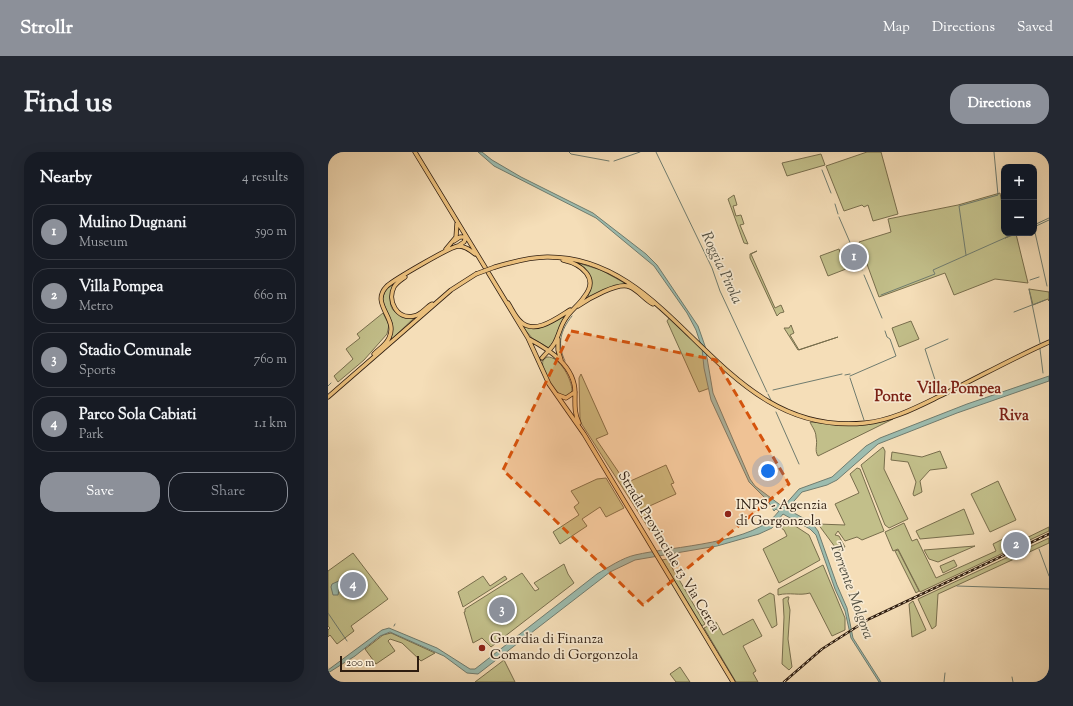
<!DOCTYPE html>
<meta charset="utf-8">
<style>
:root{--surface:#171b24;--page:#242831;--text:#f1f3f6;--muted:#9ea1a6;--line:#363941;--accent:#8c9099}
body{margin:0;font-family:"Sorts Mill Goudy",serif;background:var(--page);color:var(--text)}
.controls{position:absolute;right:12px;top:12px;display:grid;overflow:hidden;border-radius:8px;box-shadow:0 4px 16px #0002}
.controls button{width:36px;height:36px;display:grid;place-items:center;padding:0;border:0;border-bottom:1px solid var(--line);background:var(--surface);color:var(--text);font:20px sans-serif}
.scale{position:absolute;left:12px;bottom:10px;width:79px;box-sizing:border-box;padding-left:4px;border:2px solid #2e1d10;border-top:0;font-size:11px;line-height:14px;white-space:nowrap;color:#2e1d10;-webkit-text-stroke:3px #f8ead1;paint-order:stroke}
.you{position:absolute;left:440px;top:319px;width:14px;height:14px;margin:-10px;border:3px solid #fff;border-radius:50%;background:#1a73e8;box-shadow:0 0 0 6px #1a73e833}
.badge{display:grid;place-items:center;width:26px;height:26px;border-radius:50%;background:var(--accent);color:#fff;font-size:13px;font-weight:700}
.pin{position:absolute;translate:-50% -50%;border:2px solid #fff;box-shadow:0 1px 4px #0006}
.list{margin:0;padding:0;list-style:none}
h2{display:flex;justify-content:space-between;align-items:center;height:52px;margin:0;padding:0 16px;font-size:17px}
h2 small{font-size:13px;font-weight:400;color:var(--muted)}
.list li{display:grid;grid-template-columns:26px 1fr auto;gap:12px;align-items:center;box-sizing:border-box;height:56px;margin:0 8px 8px;padding:0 8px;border:1px solid var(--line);border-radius:16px}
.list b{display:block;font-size:15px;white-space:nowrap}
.list p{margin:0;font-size:13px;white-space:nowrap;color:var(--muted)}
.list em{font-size:13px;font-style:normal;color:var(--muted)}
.actions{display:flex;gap:8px;padding:12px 16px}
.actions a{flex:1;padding:9px 0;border:1px solid var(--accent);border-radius:16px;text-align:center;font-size:14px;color:var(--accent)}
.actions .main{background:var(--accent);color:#fff}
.map{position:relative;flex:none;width:721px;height:530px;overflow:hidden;border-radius:16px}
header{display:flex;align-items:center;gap:24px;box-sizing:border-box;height:56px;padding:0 20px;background:var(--accent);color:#fff}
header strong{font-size:19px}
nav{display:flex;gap:22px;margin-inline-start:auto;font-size:14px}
.intro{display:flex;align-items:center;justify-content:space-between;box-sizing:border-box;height:96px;padding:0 24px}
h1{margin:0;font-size:28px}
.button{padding:10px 18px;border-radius:16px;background:var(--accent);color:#fff;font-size:14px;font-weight:700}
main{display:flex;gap:24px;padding:0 24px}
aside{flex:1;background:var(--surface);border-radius:16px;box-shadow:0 4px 16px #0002}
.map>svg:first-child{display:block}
</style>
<header>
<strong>Strollr</strong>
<nav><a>Map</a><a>Directions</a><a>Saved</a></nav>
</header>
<div class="intro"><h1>Find us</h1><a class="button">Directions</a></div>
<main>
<aside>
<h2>Nearby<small>4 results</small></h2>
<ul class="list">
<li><span class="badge">1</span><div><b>Mulino Dugnani</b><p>Museum</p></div><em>590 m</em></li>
<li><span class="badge">2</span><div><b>Villa Pompea</b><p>Metro</p></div><em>660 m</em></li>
<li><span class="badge">3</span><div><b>Stadio Comunale</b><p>Sports</p></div><em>760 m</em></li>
<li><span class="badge">4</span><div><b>Parco Sola Cabiati</b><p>Park</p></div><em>1.1 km</em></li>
</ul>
<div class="actions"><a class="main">Save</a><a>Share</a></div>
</aside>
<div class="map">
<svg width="721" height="530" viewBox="0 0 721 530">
<rect width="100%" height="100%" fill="#f5deb8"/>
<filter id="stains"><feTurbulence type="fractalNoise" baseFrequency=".005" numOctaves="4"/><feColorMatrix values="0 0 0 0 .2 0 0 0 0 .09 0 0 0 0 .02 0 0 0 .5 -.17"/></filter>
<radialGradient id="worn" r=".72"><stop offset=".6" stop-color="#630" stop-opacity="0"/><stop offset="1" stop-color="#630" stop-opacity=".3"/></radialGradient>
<path fill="#c2bf8a" stroke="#786e4d" d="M539 0H553L570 62 545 69 540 53 536 55 534 53 516 59 498 14Z
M493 2 497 13 459 24 454 11Z
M672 41 676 62V81H680L681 84 677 86 688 82 700 131 667 127 626 143 617 121 551 145 531 90 563 80 560 67 630 53Z
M406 43 409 53 405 54 408 64 413 63 416 72 412 73 420 92 416 91 400 47Z
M511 97 518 117 500 124 492 104Z
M429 99 423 102 447 156 453 153 456 160 452 161 449 164 422 106V102Z
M250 111 273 118 302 134 294 133 259 149 263 132 257 117Z
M69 129C63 139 57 155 70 162 75 164 82 164 87 165L63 188 64 171 54 148 58 136Z
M701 137 721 140V149L720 147 705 153Z
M55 161 61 173 59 182 36 208 10 230 6 224 25 207 18 197 32 186 29 182Z
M237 164 226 189 221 196 204 186 194 174C209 181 222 171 237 164Z
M342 165 375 196 382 236 371 240 339 169Z
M583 169 591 187 571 195 564 176Z
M463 173 466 181 462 183 471 198 510 185 470 198 456 176H461Z
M219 205C232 204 244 228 244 239L239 245C226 242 212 221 215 208Z
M253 222 280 282 268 287 298 331 338 313 346 331 343 332 348 342 315 357 326 378 323 380 253 271 252 267 251 226Z
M565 267 490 304C486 298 490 293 488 285 488 279 484 275 482 270L521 273Z
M555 295 557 299 556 317 580 367 561 376 557 373 533 313Z
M612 299 619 316 602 318 592 329 594 340 586 344 585 342 588 330 580 310 563 308 564 300 594 305Z
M529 316 532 317 556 379 534 388 529 385 517 389 510 379 507 383 511 384 517 395 510 399 490 372 517 373 507 352 531 341 522 322Z
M278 326 296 356 278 365 272 355 254 367 259 374 232 392 225 380 251 363 246 355 251 351 243 339 269 327Z
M670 329 688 368 662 380 643 342Z
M636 357 646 382 592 387 588 379Z
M455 366 481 383 492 408 451 431 435 397 459 384 456 378 450 374Z
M576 371 584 389 589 387 608 426 668 399 665 392 675 387 677 391 680 389 686 396 592 440 570 397 565 399 557 380Z
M721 375V379L691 393 690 390Z
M721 386V391L610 442 608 474 604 477 590 447Z
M647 394 610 410 601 407 596 398Z
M570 398 591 439 588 441 567 399Z
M25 401 60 447 23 474 26 479 9 492 2 483 0 485V478L2 476 0 474V419Z
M339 407 377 472 374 474 334 408Z
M626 408 629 414 615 421 612 414Z
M236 412 240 422 246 431 163 495 154 486 145 491 136 460H137V457L194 421 207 439 211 437 206 431Z
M495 413 517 466V478L504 484 482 441C471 444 462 440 450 443V437L452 436Z
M155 424 162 434 177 424 179 427 135 455 130 440Z
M442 441 446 443 449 473 444 476 430 448Z
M459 445H461L460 449 462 458 460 487 464 515 461 518 454 512 456 465 455 447Z
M585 449 598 478 584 485 581 452Z
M425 467 434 484 415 494 428 519 425 521 430 530H408L376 476 388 470 395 483Z
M63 481 107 501 93 509 74 491 62 487 60 489 67 499 48 512 37 497 55 483Z
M176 508 187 530H147Z
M352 515 362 530H348L342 522Z"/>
<path fill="#9cbcaf" stroke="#707c6f" d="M150 0H154L164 8 193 25 265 61 318 102 329 113 370 174 377 194 385 241 422 327 427 334 455 355 471 337 504 325 538 294 552 286 639 252 721 224V229L629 261 550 292 509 328 499 333 474 340 459 357 484 371 490 379 509 433 519 456 525 486 553 530H551L523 486 517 459 507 437 488 383 482 377 455 362 444 376 431 382 389 394 307 408 282 420 150 522 139 521 116 504 62 480 52 484 27 504 0 521V518L54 478 61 476 109 496 142 517H147L269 422C281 415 294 406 307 403 345 394 428 392 451 359L448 357 446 359 440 349 421 330 383 248 376 216 374 196 368 178 359 161 326 114 268 66 166 14Z
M27 424 30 426 29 431 20 434H12L10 443H5L3 435 4 432 13 428 14 425Z"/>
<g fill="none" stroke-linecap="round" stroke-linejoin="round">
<path stroke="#707c6f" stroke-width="1" d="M241 0 243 2 281 9
M328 0 384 116 392 139 439 240
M720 0 721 8
M286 9 312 0
M494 18 503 41
M507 52 510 62
M511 65 534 118
M706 73 721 66
M706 75 721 68
M706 76 719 134
M638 103 631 54 670 43 666 0
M536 123 554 166
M702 128 711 125
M701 137 712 191
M553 143 607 122 605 118 688 81
M686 160 717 148
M712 197 715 221
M237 209C229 192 232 179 244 164
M517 223 522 222
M522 224 568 204 562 187 559 185 557 179
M522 226 536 268
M0 234 3 231
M445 238 514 222
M611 240 597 197 620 187
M440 242 443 248
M448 260 471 312
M711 397 721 424
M629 434 721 437
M0 461 19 489
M66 474 67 472
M684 525 685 530
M616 530 617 521
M719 530 721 529"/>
<defs>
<path id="primary" d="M87 0 200 186 221 232 256 282 405 530
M126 89 132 85H138
M130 94 136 90 138 85
M118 97 128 85 129 71
M167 115C184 110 202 105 219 105 350 104 390 286 537 271 566 268 591 254 616 242 651 225 685 206 721 190
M77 125C73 128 68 131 66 135 59 149 69 168 86 164 93 163 98 155 104 152
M180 151C184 157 187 165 193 170 207 183 229 166 242 158
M250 154C260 147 291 129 302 135 311 139 317 148 325 152
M201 187C222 198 247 214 247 241 247 252 246 261 251 271
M230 187V198L233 208
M46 202C51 197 58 193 61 186 71 166 41 152 59 134 67 127 122 95 130 94 137 94 142 98 147 102
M214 206C218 201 223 197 226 192 231 184 232 174 238 166 243 158 251 153 256 145 272 126 253 112 235 108
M230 243 238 246 247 240
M0 245 123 138 148 122"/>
</defs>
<use href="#primary" stroke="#2e1d10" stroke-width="5"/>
<use href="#primary" stroke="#eabf7c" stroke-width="3.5"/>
<defs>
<path id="rail" d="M456 530 494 497 541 467 721 382"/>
</defs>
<use href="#rail" stroke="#2e1d10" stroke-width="2.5"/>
<use href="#rail" stroke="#f8ead1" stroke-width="1" stroke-dasharray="3" stroke-linecap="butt"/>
<defs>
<path id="primary-bridge" d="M148 122 167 115"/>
</defs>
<use href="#primary-bridge" stroke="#2e1d10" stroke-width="5" stroke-linecap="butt"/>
<use href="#primary-bridge" stroke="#eabf7c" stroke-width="3.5"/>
</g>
<path fill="#d5530c" fill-opacity="0.2" stroke="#d5530c" stroke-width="3" stroke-dasharray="8 5" stroke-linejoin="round" d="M243 179 388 208 461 332 315 453 175 318Z"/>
<g fill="#8f2418" stroke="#f8ead1" stroke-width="1.5">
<circle cx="400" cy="362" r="4"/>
<circle cx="154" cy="496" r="4"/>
</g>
<g text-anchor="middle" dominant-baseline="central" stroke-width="3.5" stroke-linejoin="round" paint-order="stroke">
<g font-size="14" fill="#2e1d10" stroke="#f8ead1" text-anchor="start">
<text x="408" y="354">INPS - Agenzia<tspan x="408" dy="16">di Gorgonzola</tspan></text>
<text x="162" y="488">Guardia di Finanza<tspan x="162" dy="16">Comando di Gorgonzola</tspan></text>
</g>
<g font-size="14" fill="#2e1d10" stroke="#f8ead1">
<text transform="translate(340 400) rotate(59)">Strada Provinciale 13 Via Cerca</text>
</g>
<g font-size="15" font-style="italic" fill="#4f4d40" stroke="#f8ead1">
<text transform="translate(393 116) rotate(65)">Roggia Pirola</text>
<text transform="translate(523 439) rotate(70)">Torrente Molgora</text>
</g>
<g font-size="15" font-weight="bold" fill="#7a1f14" stroke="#f8ead1">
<text x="631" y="237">Villa Pompea</text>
<text x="565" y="245">Ponte</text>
<text x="686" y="264">Riva</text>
</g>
</g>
<rect width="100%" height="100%" filter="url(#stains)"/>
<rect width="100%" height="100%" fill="url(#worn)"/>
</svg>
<div class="controls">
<button>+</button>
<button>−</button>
</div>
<div class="scale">200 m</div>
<div class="you"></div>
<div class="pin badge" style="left:526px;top:105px">1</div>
<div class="pin badge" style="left:688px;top:393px">2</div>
<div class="pin badge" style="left:174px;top:458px">3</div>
<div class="pin badge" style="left:25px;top:433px">4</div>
</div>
</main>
